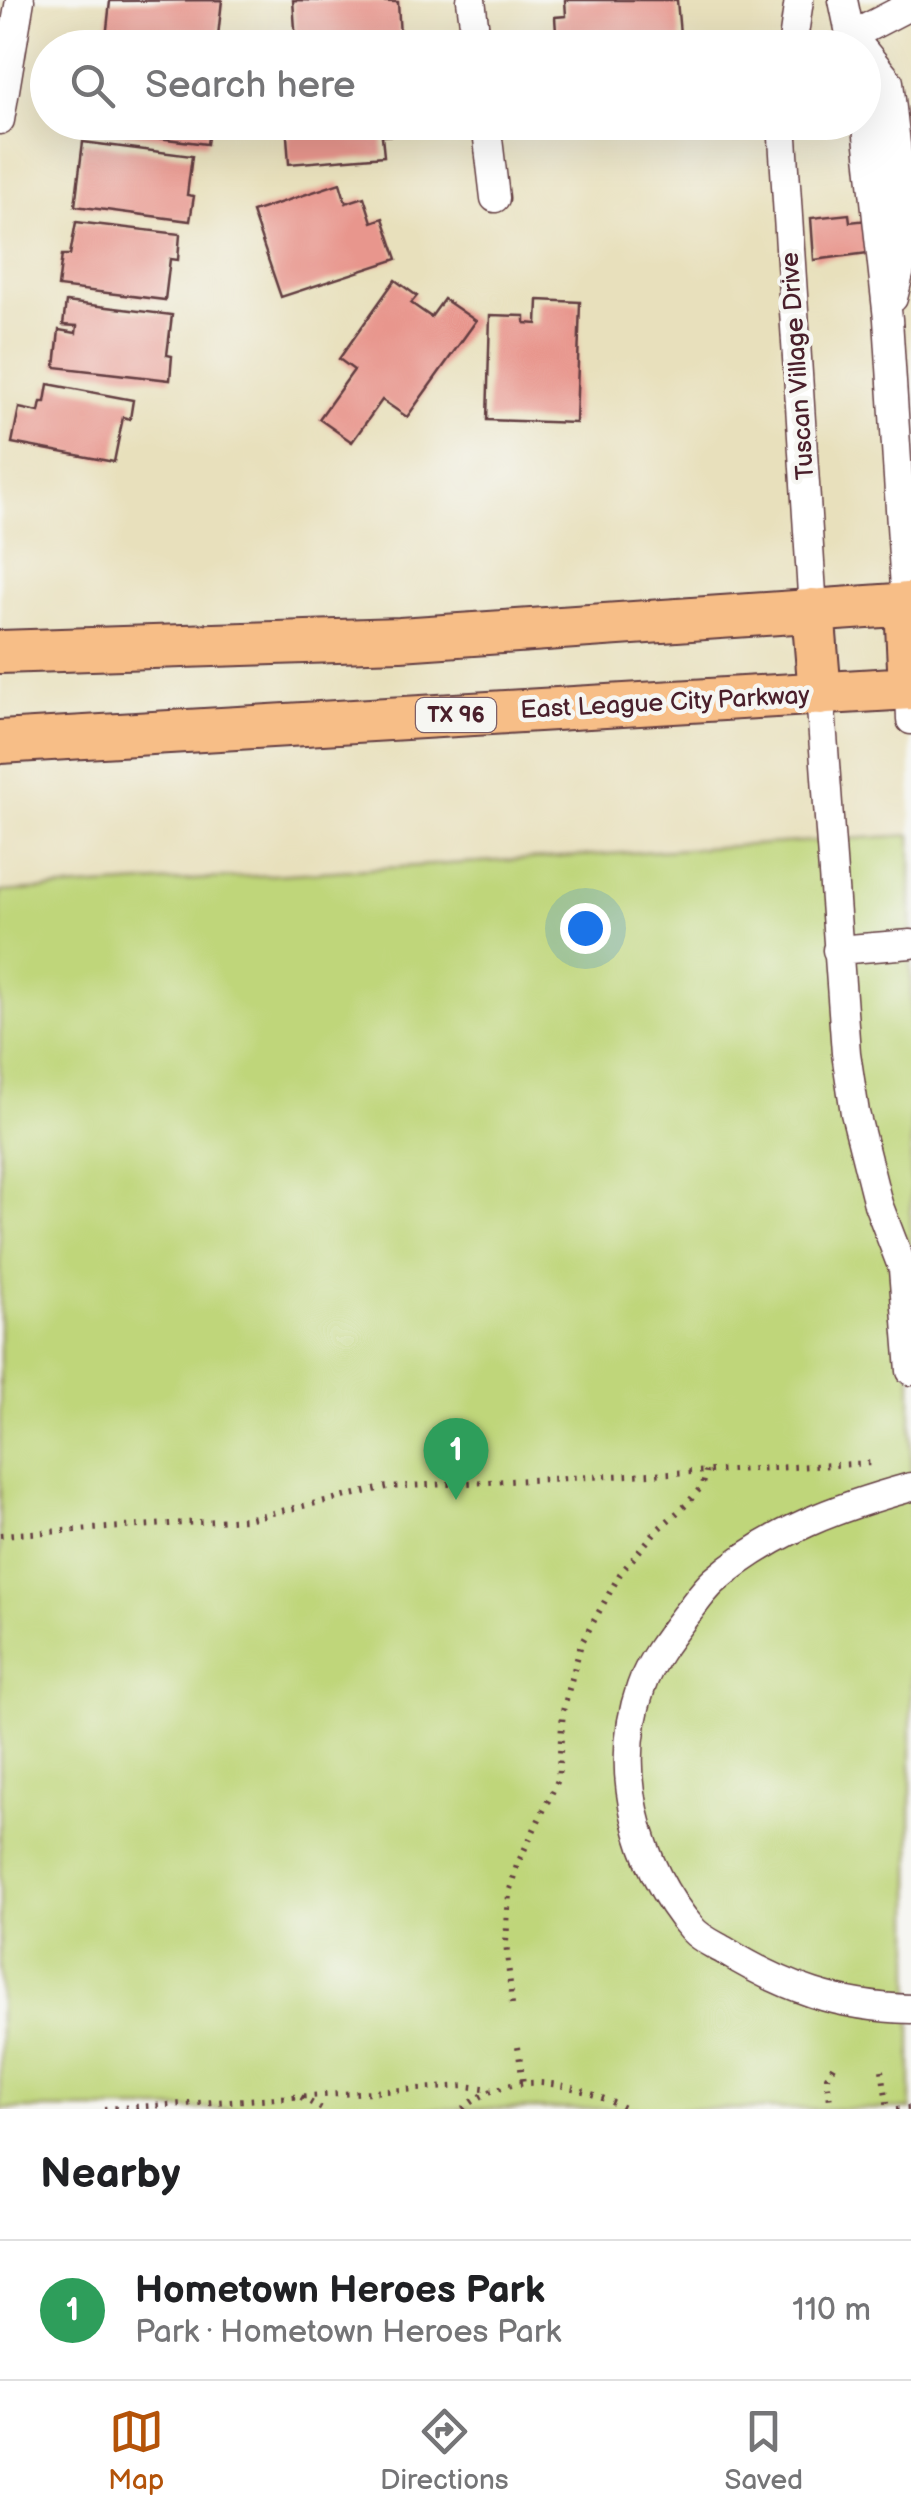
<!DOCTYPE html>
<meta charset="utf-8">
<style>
:root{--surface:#fff;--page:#f2f2f2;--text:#202124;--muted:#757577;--line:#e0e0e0;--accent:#b45309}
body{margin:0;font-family:"Balsamiq Sans",sans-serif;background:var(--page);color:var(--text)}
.you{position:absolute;left:585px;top:928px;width:35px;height:35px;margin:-25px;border:8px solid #fff;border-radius:50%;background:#1a73e8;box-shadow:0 0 0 15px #1a73e833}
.badge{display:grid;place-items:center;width:65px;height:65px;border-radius:50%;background:var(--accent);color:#fff;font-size:32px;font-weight:700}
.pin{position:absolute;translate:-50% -82px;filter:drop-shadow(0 2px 5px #0008)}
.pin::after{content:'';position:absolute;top:52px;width:35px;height:30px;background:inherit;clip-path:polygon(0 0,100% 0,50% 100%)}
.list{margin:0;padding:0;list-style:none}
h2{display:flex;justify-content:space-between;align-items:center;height:130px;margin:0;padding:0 40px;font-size:42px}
h2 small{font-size:32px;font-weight:400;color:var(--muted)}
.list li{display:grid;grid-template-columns:65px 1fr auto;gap:30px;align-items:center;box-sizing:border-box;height:140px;padding:0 40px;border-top:2px solid var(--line)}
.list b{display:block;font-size:38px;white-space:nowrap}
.list p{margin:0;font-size:32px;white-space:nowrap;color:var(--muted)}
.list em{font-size:32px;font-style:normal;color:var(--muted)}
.icon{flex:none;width:55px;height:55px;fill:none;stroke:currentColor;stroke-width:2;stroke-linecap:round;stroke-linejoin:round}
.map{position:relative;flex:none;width:911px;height:2109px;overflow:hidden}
.search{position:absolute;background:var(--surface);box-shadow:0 10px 40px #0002;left:30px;right:30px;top:30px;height:110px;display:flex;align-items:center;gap:25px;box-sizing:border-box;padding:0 35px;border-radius:55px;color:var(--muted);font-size:38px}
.sheet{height:270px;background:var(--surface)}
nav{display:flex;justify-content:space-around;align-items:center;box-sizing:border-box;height:140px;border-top:2px solid var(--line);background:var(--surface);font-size:28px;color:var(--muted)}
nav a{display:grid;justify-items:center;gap:5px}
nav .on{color:var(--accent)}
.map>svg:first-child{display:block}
</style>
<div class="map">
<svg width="911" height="2109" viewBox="0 0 911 2109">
<rect width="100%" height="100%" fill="#f6f6f2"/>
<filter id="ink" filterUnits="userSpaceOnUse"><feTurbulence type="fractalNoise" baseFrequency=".01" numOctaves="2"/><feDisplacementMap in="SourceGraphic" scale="20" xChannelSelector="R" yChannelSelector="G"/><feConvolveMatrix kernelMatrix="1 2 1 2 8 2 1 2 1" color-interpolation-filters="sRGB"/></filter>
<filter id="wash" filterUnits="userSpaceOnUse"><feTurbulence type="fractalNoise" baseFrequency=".0048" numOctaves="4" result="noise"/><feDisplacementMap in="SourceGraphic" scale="40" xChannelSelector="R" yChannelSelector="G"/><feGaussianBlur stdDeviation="2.25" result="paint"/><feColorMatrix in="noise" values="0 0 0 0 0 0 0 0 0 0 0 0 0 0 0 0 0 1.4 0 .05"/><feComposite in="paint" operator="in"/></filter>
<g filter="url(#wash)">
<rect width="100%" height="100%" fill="#e8e0bc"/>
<path fill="#bfd67a" stroke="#847a52" stroke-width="2.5" d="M911 835V2109H0V892Z"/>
<g id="blocks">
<path fill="#e8968d" d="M222 0 218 36 225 37 224 48H105L110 1Z
M293 0 398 2 400 37 296 44Z
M565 0H677L681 46 557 48 555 17 566 16Z
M86 122H210L207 144 85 129Z
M286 122H395L396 135 382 136 384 156 289 164Z
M83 142 192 156 187 195 194 196 190 221 75 206Z
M340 183 346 203 364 197 372 222 383 218 397 259 281 297 252 212Z
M849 214 850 222 888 218 891 250 814 260 811 218Z
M76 222 180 234 178 260 170 259 165 300 58 287 62 255H70Z
M395 280 417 296 411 303 431 317 444 299 476 321 407 417 382 400 352 442 319 419 354 370 339 359Z
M538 300 580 302 576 423 487 420 490 315 525 316V323L537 324Z
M66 302 172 315 167 355 172 356 170 380 55 367 59 330 76 333 77 326 63 325Z
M48 384 133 400 130 419 123 417 114 462 12 443 19 408 39 412 41 402H45Z"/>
</g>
</g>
<g filter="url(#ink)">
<use href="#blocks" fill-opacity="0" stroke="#623c41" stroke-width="2.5"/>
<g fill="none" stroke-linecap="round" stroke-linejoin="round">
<defs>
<path id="street" d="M471 0 477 48
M843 0 853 48
M792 48 799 0
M861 48 851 36 911 5
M864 51 889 82 907 242 893 298
M864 99 888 319 906 604
M0 120 20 0
M486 122 495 198
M782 122 813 610
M910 688 911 720
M820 694 846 1053 855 1113 878 1204 903 1269 911 1371
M837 950 911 944
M911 1487C838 1507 772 1531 714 1581 703 1591 694 1605 685 1616 669 1637 649 1663 641 1687 612 1770 637 1865 693 1930 701 1939 715 1945 725 1951 785 1988 839 2007 911 2009"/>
<path id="primary" d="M906 604 910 688
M813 610 820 694
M0 652 400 639 911 604
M0 742 911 688"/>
</defs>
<use href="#street" stroke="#623c41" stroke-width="31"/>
<use href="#primary" stroke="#623c41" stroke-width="46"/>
<path stroke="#623c41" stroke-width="6" stroke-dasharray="2.5 8" stroke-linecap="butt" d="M0 1535 246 1519 387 1487 874 1463
M512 2004 506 1943 509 1893 517 1865 558 1780 563 1711 581 1644 620 1574 657 1530 686 1505 703 1485 706 1471
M518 2047 523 2083
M882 2070 888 2109
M301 2097 322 2109
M104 2109 465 2086 492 2089
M463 2109C512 2067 573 2082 626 2109
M831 2109 827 2077 836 2061
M896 2109 911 2108"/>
<use href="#street" stroke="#fff" stroke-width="28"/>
<use href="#primary" stroke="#f7be87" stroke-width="42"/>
</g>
</g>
<g text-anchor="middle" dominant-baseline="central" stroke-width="9" stroke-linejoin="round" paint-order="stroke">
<rect fill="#f6f6f2" stroke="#7e6067" stroke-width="2.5" x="416" y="698" width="80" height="34" rx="8"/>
<g font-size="22" font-weight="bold" fill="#4a1f2b">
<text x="456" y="715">TX 96</text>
</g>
<g font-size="25" fill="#4a1f2b" stroke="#f6f6f2">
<text transform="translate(798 366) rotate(-94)">Tuscan Village Drive</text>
<text transform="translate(665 703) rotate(-3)">East League City Parkway</text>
</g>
</g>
</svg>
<div class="you"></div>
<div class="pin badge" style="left:456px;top:1500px;background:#2e9e5b">1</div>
<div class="search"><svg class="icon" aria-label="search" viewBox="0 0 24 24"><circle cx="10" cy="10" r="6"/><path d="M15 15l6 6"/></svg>Search here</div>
</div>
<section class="sheet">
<h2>Nearby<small></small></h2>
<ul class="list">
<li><span class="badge" style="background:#2e9e5b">1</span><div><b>Hometown Heroes Park</b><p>Park · Hometown Heroes Park</p></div><em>110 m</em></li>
</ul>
</section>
<nav>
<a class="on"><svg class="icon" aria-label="map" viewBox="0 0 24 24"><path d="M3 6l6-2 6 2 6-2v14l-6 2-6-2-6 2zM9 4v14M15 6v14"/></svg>Map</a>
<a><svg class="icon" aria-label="directions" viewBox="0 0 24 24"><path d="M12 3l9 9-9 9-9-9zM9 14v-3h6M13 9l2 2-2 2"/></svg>Directions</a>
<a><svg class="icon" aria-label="saved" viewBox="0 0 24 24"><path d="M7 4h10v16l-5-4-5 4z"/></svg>Saved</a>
</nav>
